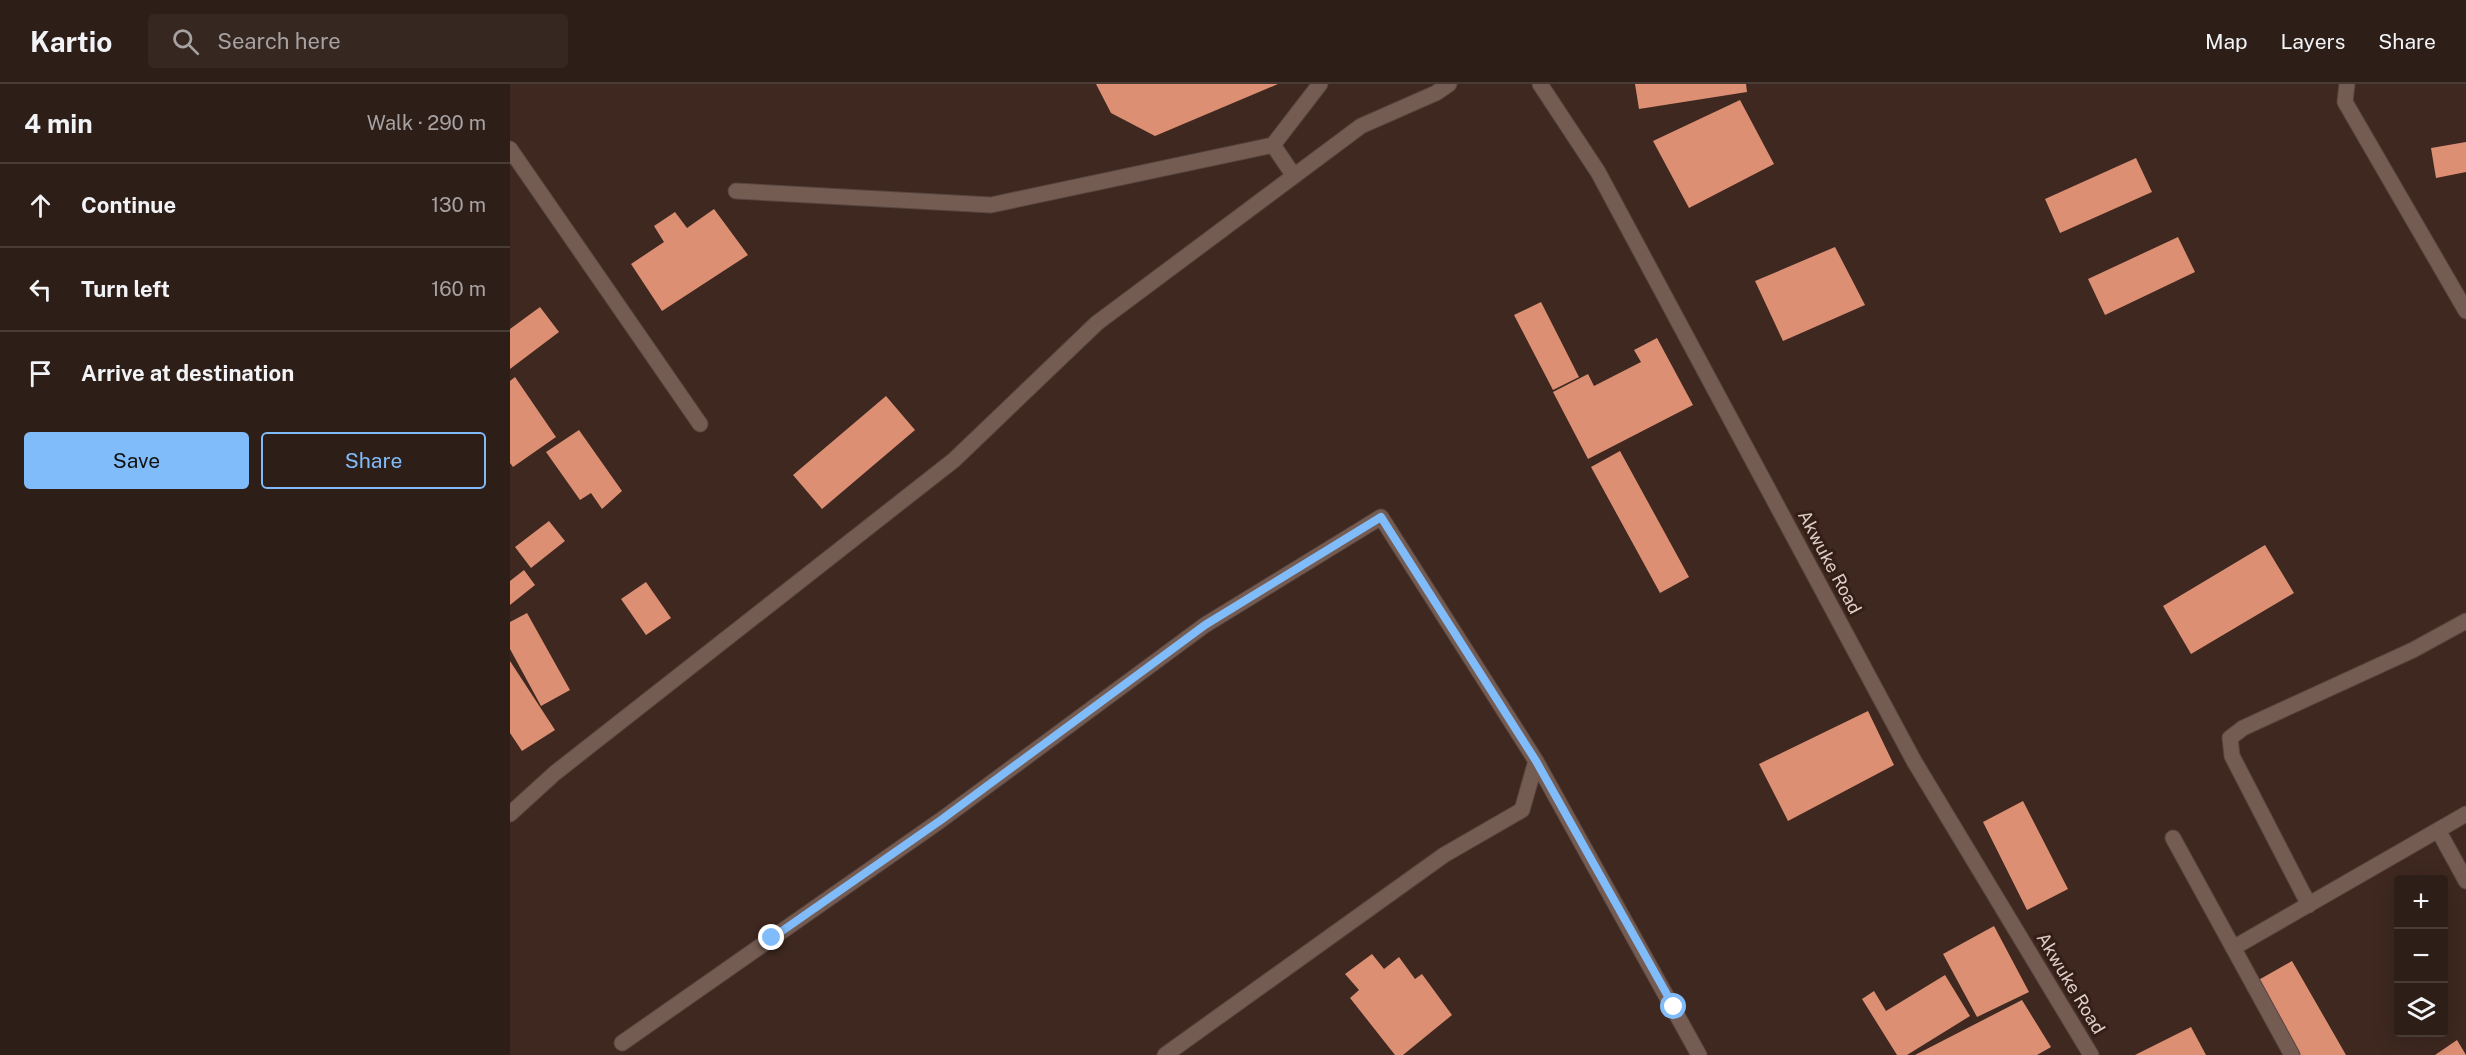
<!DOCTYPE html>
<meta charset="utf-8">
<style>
:root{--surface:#2e1e18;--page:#362721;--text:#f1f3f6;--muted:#a7a2a2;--line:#493c37;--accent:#81bcfa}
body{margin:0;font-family:"Public Sans",sans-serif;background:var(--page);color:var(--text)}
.controls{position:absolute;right:18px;bottom:18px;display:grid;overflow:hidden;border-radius:6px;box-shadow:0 6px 24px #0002}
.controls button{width:54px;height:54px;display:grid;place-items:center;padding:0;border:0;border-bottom:2px solid var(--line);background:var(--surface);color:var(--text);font:30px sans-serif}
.stop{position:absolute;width:18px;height:18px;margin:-14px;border:4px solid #81bcfa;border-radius:50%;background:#fff}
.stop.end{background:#81bcfa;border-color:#fff;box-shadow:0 2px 6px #0008}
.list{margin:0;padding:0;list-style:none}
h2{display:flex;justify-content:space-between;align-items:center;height:78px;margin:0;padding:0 24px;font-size:26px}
h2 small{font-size:20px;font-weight:400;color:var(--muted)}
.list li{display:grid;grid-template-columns:39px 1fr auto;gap:18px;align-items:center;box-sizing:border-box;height:84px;padding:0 24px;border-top:2px solid var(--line)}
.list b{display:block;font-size:22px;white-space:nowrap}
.list em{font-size:20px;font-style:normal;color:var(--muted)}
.actions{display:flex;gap:12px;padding:18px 24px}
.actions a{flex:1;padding:14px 0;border:2px solid var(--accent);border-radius:6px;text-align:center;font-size:21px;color:var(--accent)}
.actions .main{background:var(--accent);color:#111}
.icon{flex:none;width:33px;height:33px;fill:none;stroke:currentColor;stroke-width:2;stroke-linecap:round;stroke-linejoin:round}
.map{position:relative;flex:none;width:1956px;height:971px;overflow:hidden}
header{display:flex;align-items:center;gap:36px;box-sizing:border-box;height:84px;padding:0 30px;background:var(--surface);border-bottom:2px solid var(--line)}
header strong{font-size:28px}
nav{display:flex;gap:33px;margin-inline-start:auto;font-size:21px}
.search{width:420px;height:54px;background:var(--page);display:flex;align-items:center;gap:15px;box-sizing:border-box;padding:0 21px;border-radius:6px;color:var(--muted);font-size:22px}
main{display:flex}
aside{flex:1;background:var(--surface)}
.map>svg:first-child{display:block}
</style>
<header>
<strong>Kartio</strong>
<div class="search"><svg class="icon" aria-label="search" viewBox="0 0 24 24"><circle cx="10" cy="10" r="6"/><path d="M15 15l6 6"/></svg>Search here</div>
<nav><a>Map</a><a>Layers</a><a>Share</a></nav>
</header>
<main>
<aside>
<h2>4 min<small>Walk · 290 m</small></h2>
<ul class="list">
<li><svg class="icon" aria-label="ahead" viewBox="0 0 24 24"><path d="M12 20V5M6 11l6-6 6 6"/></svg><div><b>Continue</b></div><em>130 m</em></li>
<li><svg class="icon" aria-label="left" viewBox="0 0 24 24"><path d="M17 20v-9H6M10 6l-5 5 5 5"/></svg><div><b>Turn left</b></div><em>160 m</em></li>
<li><svg class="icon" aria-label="arrive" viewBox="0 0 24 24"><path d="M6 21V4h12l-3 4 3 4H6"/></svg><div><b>Arrive at destination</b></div></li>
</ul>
<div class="actions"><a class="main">Save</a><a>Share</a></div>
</aside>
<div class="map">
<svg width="1956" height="971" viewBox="0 0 1956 971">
<rect width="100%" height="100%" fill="#3e2820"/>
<path fill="#dd8f73" d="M586 0H768L645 52 601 29Z
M1125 0H1236L1237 8 1129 25Z
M1230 16 1264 80 1179 124 1143 57Z
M1956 58V88L1926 94 1921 64Z
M1626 74 1642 108 1550 149 1535 115Z
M204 125 238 171 152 227 121 180 154 158 144 142 165 128 177 144Z
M1668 153 1685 188 1595 231 1578 195Z
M1325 163 1355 221 1273 257 1245 197Z
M1031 218 1069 293 1043 306 1004 231Z
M30 223 49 248 0 285V245Z
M1147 254 1183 321 1078 375 1043 308 1078 290 1084 302 1131 278 1124 266Z
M5 293 46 353 3 383 0 379V297Z
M376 312 405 346 312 425 283 391Z
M69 346 112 407 92 425 81 409 70 416 36 368Z
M1110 367 1179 493 1150 509 1081 383Z
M39 437 55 457 21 484 5 463Z
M1755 461 1784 509 1681 570 1653 522Z
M14 486 25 501 0 521V497Z
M136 498 161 534 136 551 111 515Z
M17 529 60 606 31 622 0 565V538Z
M0 577 45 646 12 667 0 649Z
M1358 627 1384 681 1278 737 1249 680Z
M1513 717 1558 805 1517 826 1473 738Z
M1484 842 1519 908 1467 933 1433 870Z
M862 870 874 885 889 873 905 895 912 890 942 931 893 971H885L840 914 849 906 835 890Z
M1782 877 1836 971H1786L1745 898Z
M1435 891 1460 932 1397 971H1387L1352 915 1364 907 1376 927Z
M1512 916 1541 963 1527 971H1405Z
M1681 943 1696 971H1625Z
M1947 956 1956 971H1925Z"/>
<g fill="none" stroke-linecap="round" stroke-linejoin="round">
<defs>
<path id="service" d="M763 61 784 92
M226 107 481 121 763 61 810 0"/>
<path id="minor" d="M1837 0 1835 18 1956 227
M0 65 190 340
M0 730 45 689 444 376 587 239 851 42 926 9 939 0
M1928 746 1956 797
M1663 754 1782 971
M1799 821 1722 672 1720 654 1733 644 1903 566 1956 537
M1723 864 1956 730
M112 959 431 736 695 541 871 433 1026 677 1189 971
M655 971 934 771 1012 726 1026 677"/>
<path id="secondary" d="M1030 0 1088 88 1404 677 1581 971"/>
</defs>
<use href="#service" stroke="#58453f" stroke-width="17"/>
<use href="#minor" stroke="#58453f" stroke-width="17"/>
<use href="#secondary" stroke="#58453f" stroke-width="17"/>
<use href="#service" stroke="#755c53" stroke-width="15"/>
<use href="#minor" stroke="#755c53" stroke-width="15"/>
<use href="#secondary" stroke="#755c53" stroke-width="15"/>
</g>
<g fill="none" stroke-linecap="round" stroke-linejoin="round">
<path stroke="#81bcfa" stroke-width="8" d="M262 854 431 736 695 541 871 433 1026 677 1164 923"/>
</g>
<g text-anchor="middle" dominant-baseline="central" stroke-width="6" stroke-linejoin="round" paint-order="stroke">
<g font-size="18" fill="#decec9" stroke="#341e16">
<text transform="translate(1320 478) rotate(62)">Akwuke Road</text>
<text transform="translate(1561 899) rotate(59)">Akwuke Road</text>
</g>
</g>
</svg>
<div class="controls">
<button>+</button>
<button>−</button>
<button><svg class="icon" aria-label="layers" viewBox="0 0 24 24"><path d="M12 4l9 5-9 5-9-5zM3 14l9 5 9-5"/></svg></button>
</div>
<div class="stop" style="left:1164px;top:923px"></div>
<div class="stop end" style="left:262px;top:854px"></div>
</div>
</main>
